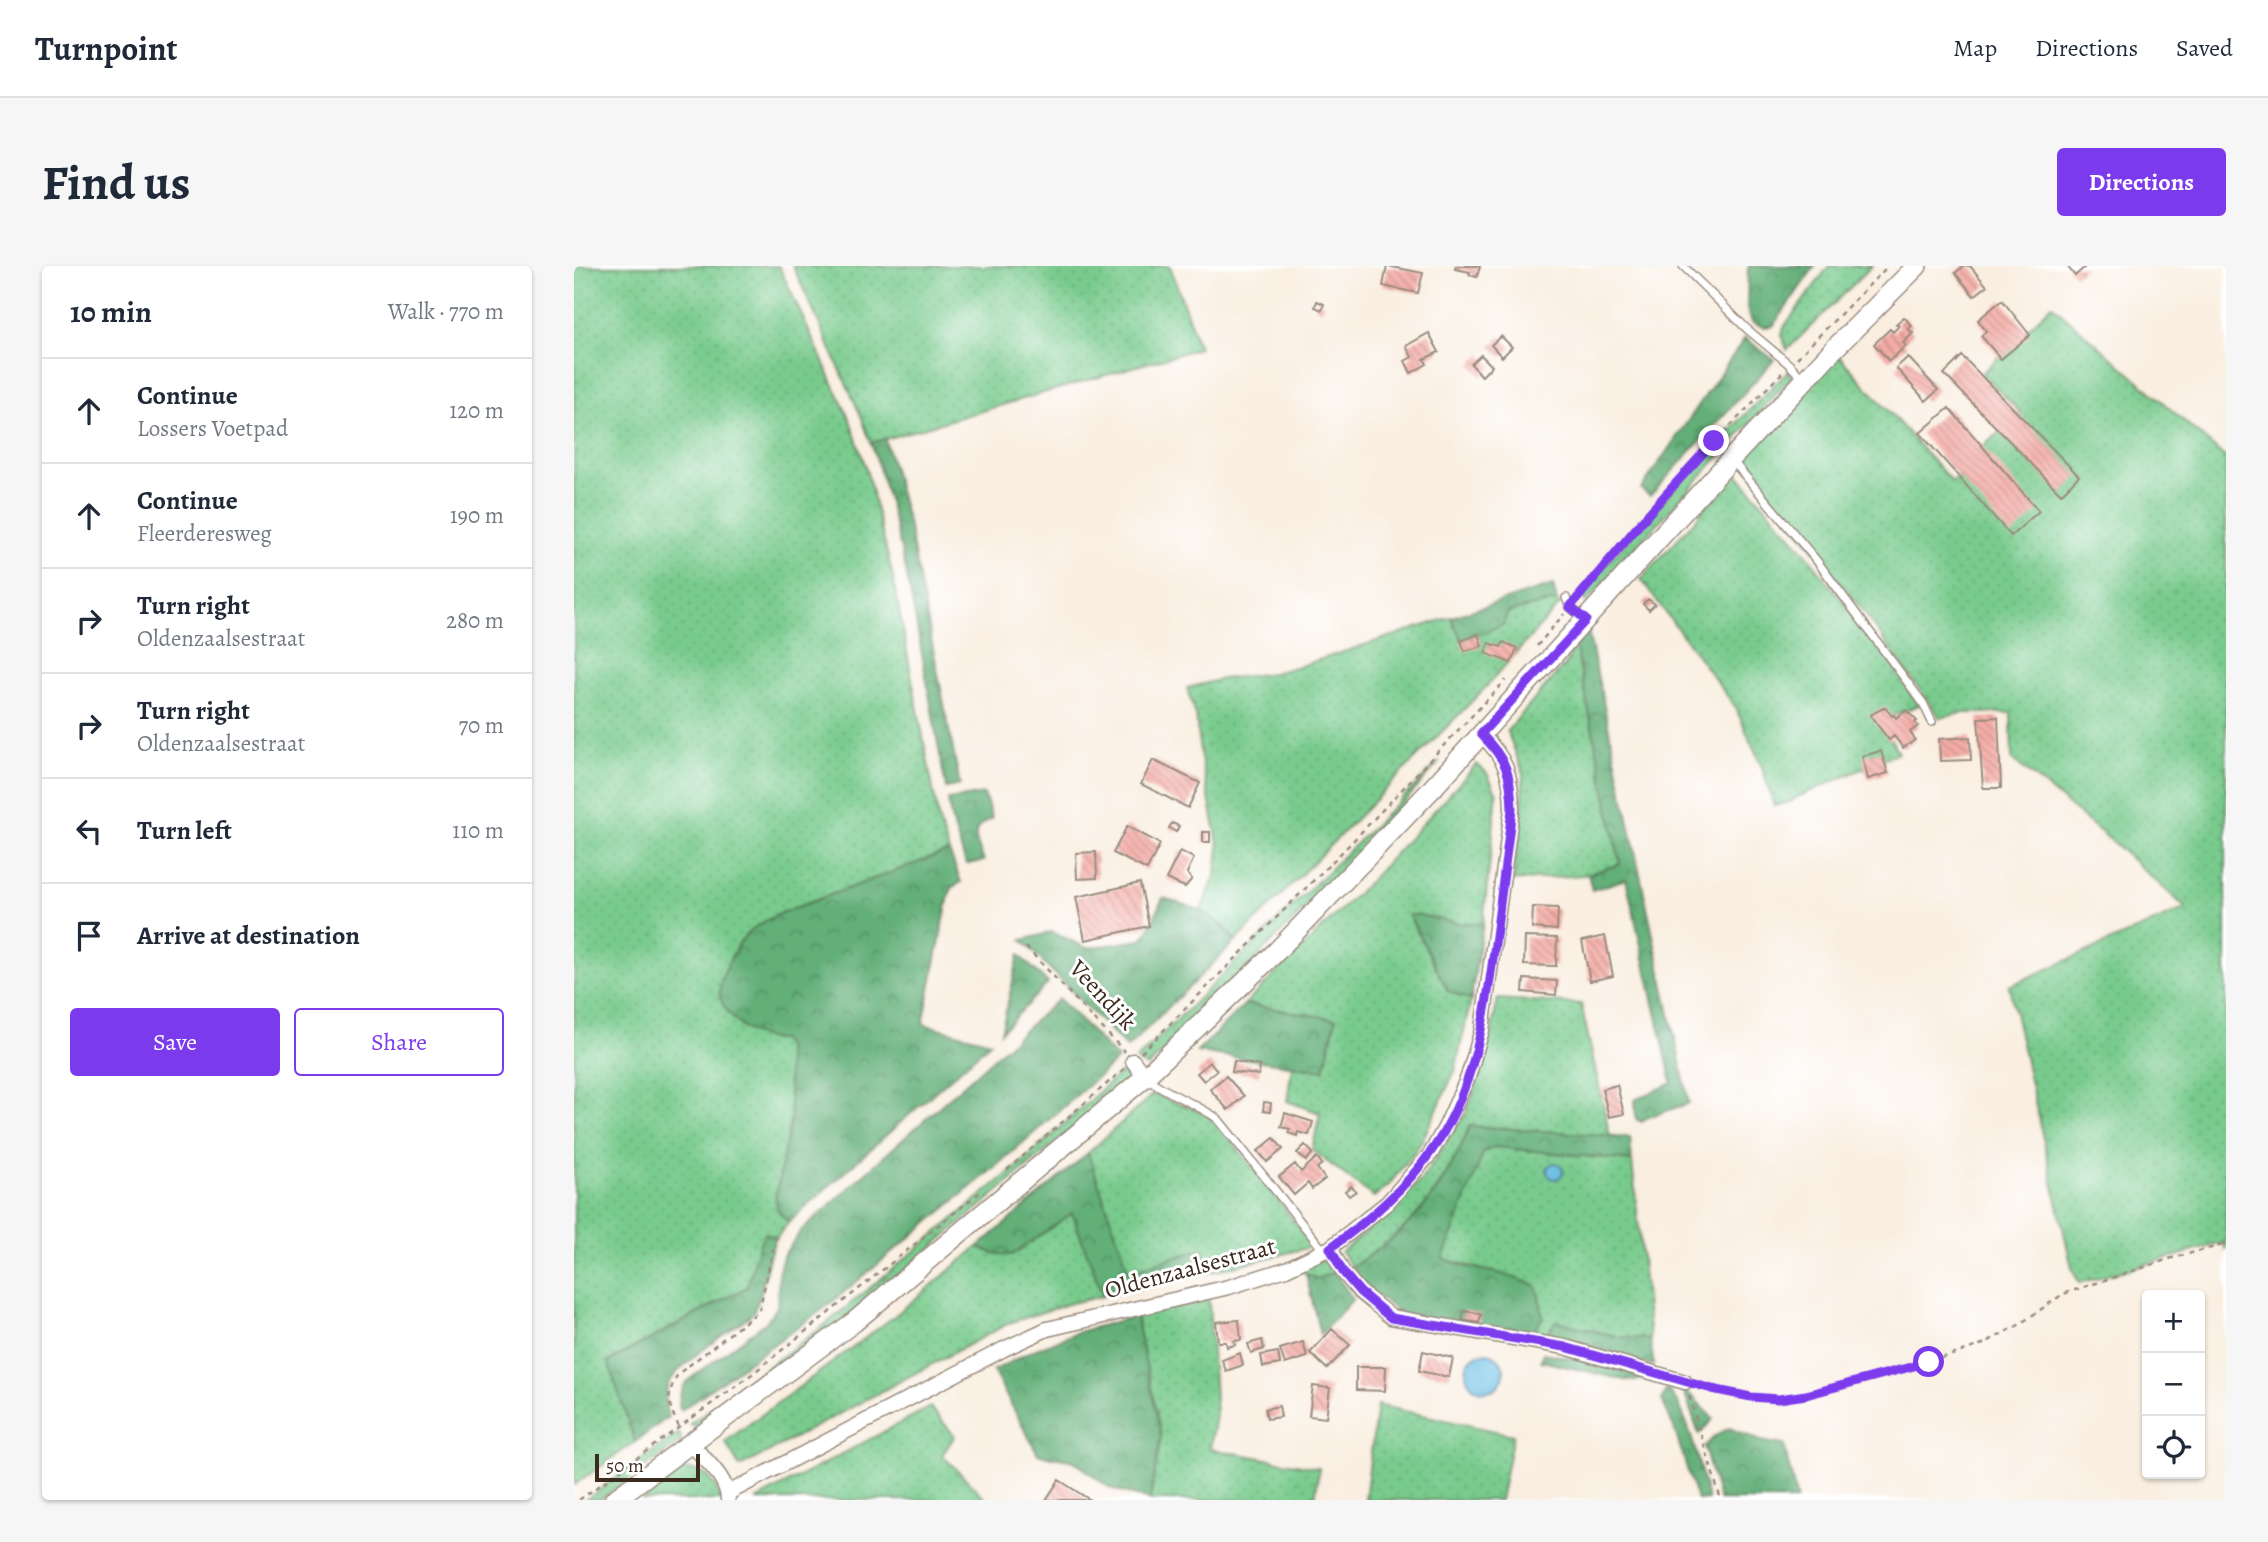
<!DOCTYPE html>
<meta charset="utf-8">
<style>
:root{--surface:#fff;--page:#f6f6f7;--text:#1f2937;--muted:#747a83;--line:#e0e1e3;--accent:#7c3aed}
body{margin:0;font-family:Alegreya,serif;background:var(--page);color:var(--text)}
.controls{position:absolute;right:21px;bottom:21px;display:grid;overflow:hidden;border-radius:7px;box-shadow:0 2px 5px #0004}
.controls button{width:63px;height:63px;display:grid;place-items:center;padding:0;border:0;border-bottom:2px solid var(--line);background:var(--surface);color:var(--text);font:35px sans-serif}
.scale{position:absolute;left:21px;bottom:18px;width:105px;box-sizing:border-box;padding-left:7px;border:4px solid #3b2a1e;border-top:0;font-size:19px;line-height:24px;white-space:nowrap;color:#3b2a1e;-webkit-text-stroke:5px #fff;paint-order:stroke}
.stop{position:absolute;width:21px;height:21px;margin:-16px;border:5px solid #7c3aed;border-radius:50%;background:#fff}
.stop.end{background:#7c3aed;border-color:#fff;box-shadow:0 2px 7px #0008}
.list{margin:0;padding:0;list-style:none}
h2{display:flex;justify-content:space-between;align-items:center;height:91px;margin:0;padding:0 28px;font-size:30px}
h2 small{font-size:23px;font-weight:400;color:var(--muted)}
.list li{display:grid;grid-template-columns:46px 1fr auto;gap:21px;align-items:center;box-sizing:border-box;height:105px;padding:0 28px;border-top:2px solid var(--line)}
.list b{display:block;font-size:26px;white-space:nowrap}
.list p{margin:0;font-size:23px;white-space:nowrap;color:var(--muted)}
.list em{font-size:23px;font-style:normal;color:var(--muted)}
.actions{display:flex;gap:14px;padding:21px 28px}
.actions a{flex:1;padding:16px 0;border:2px solid var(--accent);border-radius:7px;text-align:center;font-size:24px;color:var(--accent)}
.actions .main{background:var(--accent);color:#fff}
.icon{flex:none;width:38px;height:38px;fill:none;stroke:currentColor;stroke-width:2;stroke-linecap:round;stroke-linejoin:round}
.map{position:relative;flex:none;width:1652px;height:1234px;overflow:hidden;border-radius:7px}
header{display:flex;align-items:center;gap:42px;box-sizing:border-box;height:98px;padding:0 35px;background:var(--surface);border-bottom:2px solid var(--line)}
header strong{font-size:33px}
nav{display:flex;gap:38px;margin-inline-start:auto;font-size:24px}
.intro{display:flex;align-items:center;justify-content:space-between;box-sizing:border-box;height:168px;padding:0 42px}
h1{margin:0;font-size:49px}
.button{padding:18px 32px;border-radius:7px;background:var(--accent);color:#fff;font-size:24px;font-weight:700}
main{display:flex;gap:42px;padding:0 42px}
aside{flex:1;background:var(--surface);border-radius:7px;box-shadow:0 2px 5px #0004}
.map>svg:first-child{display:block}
</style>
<header>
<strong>Turnpoint</strong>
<nav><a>Map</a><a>Directions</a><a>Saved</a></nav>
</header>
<div class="intro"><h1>Find us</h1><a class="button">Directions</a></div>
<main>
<aside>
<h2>10 min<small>Walk · 770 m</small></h2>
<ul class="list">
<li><svg class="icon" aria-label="ahead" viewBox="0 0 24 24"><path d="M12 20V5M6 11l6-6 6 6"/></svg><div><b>Continue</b><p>Lossers Voetpad</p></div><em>120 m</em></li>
<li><svg class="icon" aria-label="ahead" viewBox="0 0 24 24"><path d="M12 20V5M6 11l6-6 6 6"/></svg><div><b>Continue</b><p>Fleerderesweg</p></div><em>190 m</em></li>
<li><svg class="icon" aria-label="right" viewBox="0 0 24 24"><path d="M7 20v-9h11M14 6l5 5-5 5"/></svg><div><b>Turn right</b><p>Oldenzaalsestraat</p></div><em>280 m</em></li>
<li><svg class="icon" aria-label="right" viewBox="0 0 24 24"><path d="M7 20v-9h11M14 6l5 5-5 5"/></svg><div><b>Turn right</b><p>Oldenzaalsestraat</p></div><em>70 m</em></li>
<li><svg class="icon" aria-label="left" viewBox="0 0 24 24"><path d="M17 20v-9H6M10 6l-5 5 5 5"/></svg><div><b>Turn left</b></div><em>110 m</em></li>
<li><svg class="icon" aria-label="arrive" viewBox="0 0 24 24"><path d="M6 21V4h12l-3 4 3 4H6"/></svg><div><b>Arrive at destination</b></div></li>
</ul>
<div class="actions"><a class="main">Save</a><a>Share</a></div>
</aside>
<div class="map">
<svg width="1652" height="1234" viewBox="0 0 1652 1234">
<defs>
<pattern id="grass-dots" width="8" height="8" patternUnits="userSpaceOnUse" patternTransform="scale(1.75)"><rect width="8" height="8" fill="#78cb8d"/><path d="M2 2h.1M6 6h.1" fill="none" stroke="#69ae79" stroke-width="1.8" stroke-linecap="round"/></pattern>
<pattern id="forest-crowns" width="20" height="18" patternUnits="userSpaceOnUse" patternTransform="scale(1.75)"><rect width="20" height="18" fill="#62af78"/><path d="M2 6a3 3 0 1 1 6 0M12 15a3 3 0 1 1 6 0" fill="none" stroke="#528f62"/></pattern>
<pattern id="building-back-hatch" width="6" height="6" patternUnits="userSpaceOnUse" patternTransform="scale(1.75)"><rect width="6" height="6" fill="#f5aca6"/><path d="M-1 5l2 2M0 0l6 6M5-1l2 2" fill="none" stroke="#c88c87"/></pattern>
</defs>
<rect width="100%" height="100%" fill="#fff"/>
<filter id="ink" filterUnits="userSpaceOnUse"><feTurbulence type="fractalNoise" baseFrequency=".0143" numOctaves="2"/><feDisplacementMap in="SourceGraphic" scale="14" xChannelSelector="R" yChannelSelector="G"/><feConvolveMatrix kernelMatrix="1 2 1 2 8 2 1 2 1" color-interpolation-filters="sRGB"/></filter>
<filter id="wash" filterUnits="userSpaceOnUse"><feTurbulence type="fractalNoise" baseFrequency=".00686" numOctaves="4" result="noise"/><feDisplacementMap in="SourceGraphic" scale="28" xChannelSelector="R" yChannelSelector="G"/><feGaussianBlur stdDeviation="1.57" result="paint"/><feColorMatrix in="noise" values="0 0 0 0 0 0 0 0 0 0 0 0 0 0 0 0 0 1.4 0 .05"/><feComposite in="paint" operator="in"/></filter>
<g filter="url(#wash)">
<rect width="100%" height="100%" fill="#f9eee0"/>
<path fill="url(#grass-dots)" stroke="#5a7a56" stroke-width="2" d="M0 0H205L276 154 292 202 318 307 365 555 375 585 206 648C170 665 165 677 147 713L167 761 199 774H207L212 780 217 851 201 934 205 946 215 956 202 972 191 967 173 1021 35 1095 61 1176 0 1219Z
M219 0H596L625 82 297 177 287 150Z
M1255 0H1298L1213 84 1208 70 1210 61Z
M1478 39 1652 192V984L1650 977 1645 978 1505 1017 1498 1002 1435 720 1612 642 1534 572 1438 493 1437 447H1388L1366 452 1287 342 1167 193 1265 90 1378 216 1405 192 1402 187 1447 147 1408 107Z
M1214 105 1218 111 1216 113 1012 336 1006 327 1130 190Z
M1159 203 1230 285 1321 403 1345 439 1308 454 1324 487 1219 533V535L1200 540 1188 501 1162 442 1067 313 1121 254Z
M974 335H983L986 338 910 423 662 675 649 659 627 644 642 608 645 582 626 487 622 451 613 422 648 413 699 407 729 399 877 351 881 362Z
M1001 377 1046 598 1019 608 939 615 948 550 949 506 933 465 993 396Z
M866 495 789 584 574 801 562 794Z
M903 498 913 507 923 528 909 658 884 657 835 650 874 725 897 734 881 805 847 877 814 920 800 931 738 884 746 847 713 835 718 800 750 804 762 753 671 738 796 615Z
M924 733 1007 738 1036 870 896 860C867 927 840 962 778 1001L767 986 811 951 847 914 892 847 910 798Z
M547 806 556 810V814L280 1047 124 1163 116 1158 252 1058 447 897Z
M579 828 633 848 665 884 738 978 733 982 635 1006 628 983 566 1002 571 1021 561 1023 514 887Z
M922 881 1058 895 1076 1073 1044 1071 983 1055 968 1073 957 1071C963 1052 973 1035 959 1018L870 993 869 987 910 885Z
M498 947 529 1030 493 1038 435 1057 166 1201 151 1176 318 1052 404 981 419 987 438 989Z
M750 992 760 1006 743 1013 726 1004Z
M635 1034 642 1150 636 1183 745 1202 741 1234H576L587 1170 562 1050Z
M803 1139 939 1169 926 1234H791Z
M356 1141 381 1170 368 1189 413 1234H182Z
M105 1167 108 1175 25 1234H11Z
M110 1203C130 1203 142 1214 146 1234H69Z"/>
<path fill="url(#forest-crowns)" stroke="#4e6c4b" stroke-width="2" d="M1174 0H1241L1199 60 1189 61 1178 56 1173 42Z
M1171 72 1200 94 1076 230 1067 223Z
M311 173 335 261 386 519 372 522C350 407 335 288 297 177Z
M979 319 983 335 934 346 929 359 888 375 877 351Z
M1014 365 1115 837 1072 852 1068 856 1062 853 1061 834 1098 817 1052 613 1018 624 1014 608 1046 598 1001 377Z
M410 528 418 552C415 555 411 556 408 558 395 566 406 584 410 595L392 598 377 552 374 534Z
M375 585 387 616 378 622 375 629 349 758 417 776 215 956 205 946 201 934 217 851 212 780 207 774C192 774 173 766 163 756 139 733 143 721 156 694 161 684 166 674 174 667 183 658 195 653 207 647Z
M589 632C623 641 639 647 662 675L553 782 448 674 478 666 513 682 567 674 574 666Z
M835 649H845L884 657 909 658 897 734 874 725Z
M445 689 474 717 427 766Z
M485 733 544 793 420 902 252 1041 107 1144 105 1141 106 1129 112 1116 192 1056 203 1041 205 1006 209 990 227 965Z
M671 738 762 753 750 804 623 786Z
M896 860 1056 871 1058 895 922 881 910 885 869 992 886 999 929 1008 959 1018 963 1022 969 1050 957 1071 830 1049C809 1036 791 1021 778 1001 840 962 868 927 896 860Z
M514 887 561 1023 529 1030 498 947 438 989 419 987 404 981Z
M191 967 202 972C190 996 192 1025 178 1048 157 1065 105 1096 94 1119 90 1128 91 1141 94 1151L61 1176 34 1096 173 1021 185 979Z
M629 983 635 1006 571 1021 565 1002Z
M760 1006 779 1033 746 1069 732 1008 743 1013Z
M562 1050 587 1170 576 1234 536 1222 500 1195 464 1188 419 1105 455 1086 504 1066Z
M983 1055 1044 1071 1076 1073 1080 1099 1068 1098 1034 1085 968 1073Z
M969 1087 1031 1098 1072 1112 1061 1115 1051 1114 967 1095Z
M1099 1113 1120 1132 1139 1153 1125 1168 1110 1126Z
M1092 1123C1113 1137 1127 1208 1134 1234H1123L1100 1162 1088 1134Z
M1155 1162 1187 1175 1210 1179 1223 1234H1145L1130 1181 1141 1170Z"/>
<path fill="#67bde4" stroke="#517481" stroke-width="2" d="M973 905a8 8 0 1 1 16 0a8 8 0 1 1-16 0Z
M892 1106a19 19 0 1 1 38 0a19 19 0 1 1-38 0Z"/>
<g id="blocks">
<path fill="url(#building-back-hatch)" d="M813 0 849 7 844 27 809 20Z
M882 0H906L903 11 895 9 896 6 881 3Z
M1390 0H1396L1413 20 1400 30 1381 7Z
M1493 0H1512L1501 10Z
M1428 34 1456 69 1427 93 1407 70 1412 65 1404 54Z
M743 35 750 38 748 44 741 41Z
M1330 51 1338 60 1334 63 1339 67 1329 77 1332 80 1315 95 1300 78 1316 63 1319 66 1325 60 1322 58Z
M855 67 865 86 850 93 853 98 837 107 831 95 838 91 832 80Z
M927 70 938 81 928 91 917 79Z
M907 89 918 100 908 110 897 98Z
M1388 90 1505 210 1487 228 1370 108Z
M1334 91 1364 124 1352 135 1322 102Z
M1375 142 1465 245 1437 270 1346 167Z
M1074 333 1081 338 1075 344 1069 338Z
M904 368 908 380 891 385 887 375Z
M929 376 943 382 937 397 911 387 915 377 927 381Z
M1311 441 1318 450 1320 449 1322 452 1332 444 1343 455 1341 456 1344 460 1336 466 1341 474 1329 482 1320 470 1315 474 1296 449Z
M1424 451 1427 522H1409L1404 452Z
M1396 471 1397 494 1366 495 1365 473Z
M1307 485 1314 507 1294 513 1288 490Z
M579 494 626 517 614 542 567 518Z
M598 557 605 560 602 566 595 562Z
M553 560 586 578 573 604 539 587Z
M629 566H636V576H629Z
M606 585 620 592 613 607 618 613 611 621 592 613Z
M522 586 523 612 503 613 502 587Z
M566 617 575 660 511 674 502 631Z
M959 641 984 642 983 664 958 662Z
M1031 670 1039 710 1016 715 1008 675Z
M951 671 983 672 982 700 950 699Z
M950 713 983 715 982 729 949 726Z
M660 795 686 800 685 809 658 806Z
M636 796 643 804 630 815 623 807Z
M652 810 670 830 654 844 636 823Z
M1043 819 1050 848 1035 851 1028 823Z
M690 836 697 837 696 846 689 845Z
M711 847 739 856 735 869 724 866 723 870 714 867 716 863 707 861Z
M700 872 709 883 693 896 684 885Z
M731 879 739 887 732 895 723 887Z
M743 891 748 898 743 902 751 913 738 923 734 917 720 929 705 911 721 898 727 906Z
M777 920 782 925 775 930 771 925Z
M890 1045 907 1048 905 1057 888 1054Z
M665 1054 667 1074 660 1075 661 1079 653 1081 652 1076H644L642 1056Z
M758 1063 776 1079 753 1103 736 1087Z
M688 1074 690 1083 677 1087 674 1078Z
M729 1076 733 1091 711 1098 706 1083Z
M849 1085 879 1092 875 1111 845 1105Z
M704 1086 706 1098 689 1101 687 1089Z
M666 1087 669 1099 652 1105 648 1094Z
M782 1101H812L811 1125 782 1124Z
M739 1120 756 1122 752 1152 735 1150Z
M705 1140 707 1151 693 1153 691 1143Z
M485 1214 516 1234H472Z"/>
</g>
</g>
<g filter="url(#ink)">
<use href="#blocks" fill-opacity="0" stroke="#9a8c7f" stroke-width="2"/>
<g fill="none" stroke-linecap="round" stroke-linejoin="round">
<defs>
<path id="lane" d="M1109 0 1173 63 1216 99 1230 114
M1157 193 1243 295 1349 437 1358 456
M992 332 996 341 1009 352
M572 811C594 829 620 836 644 853L750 985"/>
<path id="street" d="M559 795 571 811
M756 982 769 1006 786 1026 817 1051 991 1081 1111 1116
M117 1178C131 1194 154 1212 154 1234
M154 1227 430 1083 473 1063 655 1021 712 1003 756 982 813 937 857 887 872 860 894 811 908 764 938 543C937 507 932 493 907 468"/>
<path id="secondary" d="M40 1234 280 1056 571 811 702 686 855 526 1157 193 1258 85 1343 0"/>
</defs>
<use href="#lane" stroke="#9a8c7f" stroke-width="10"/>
<use href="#street" stroke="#9a8c7f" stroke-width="17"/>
<use href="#secondary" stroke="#9a8c7f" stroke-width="22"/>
<path stroke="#9a8c7f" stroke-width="2.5" stroke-dasharray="5 5" stroke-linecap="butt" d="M1223 92 1314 0
M1003 332C1069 254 1136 179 1208 107
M963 380 990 348
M452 681 551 786
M567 787 776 578 932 414
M433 904 550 803
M1124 1120 1177 1131 1205 1133 1268 1120 1381 1088 1409 1078 1443 1060 1489 1028 1598 992 1652 978
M1115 1130 1147 1234
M105 1161C94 1138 91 1131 104 1108L185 1045 199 983
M5 1234 173 1112 409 924"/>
<use href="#lane" stroke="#fff" stroke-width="7"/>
<use href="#street" stroke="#fff" stroke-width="14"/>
<use href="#secondary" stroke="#fff" stroke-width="19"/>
</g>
</g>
<g fill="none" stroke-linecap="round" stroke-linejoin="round" filter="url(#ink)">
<path stroke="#7c3aed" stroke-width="9" d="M1140 175 1075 247 996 341 1012 354 907 468C932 493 937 507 938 543 933 585 927 628 922 670 912 745 902 824 856 887 829 925 794 955 756 982L769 1006 786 1026 817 1052 991 1081 1138 1123 1177 1131 1205 1133 1232 1129 1355 1096"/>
</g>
<g text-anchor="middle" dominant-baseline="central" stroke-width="6" stroke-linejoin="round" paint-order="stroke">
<g font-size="24" fill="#3b2a1e" stroke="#fff">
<text transform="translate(529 729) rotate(47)">Veendijk</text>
<text transform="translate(616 1002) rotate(-15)">Oldenzaalsestraat</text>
</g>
</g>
</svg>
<div class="controls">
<button>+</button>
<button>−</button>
<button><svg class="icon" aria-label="locate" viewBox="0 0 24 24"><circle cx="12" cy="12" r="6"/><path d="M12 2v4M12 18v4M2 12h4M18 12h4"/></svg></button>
</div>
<div class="scale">50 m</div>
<div class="stop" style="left:1355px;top:1096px"></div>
<div class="stop end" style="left:1140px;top:175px"></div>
</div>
</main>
